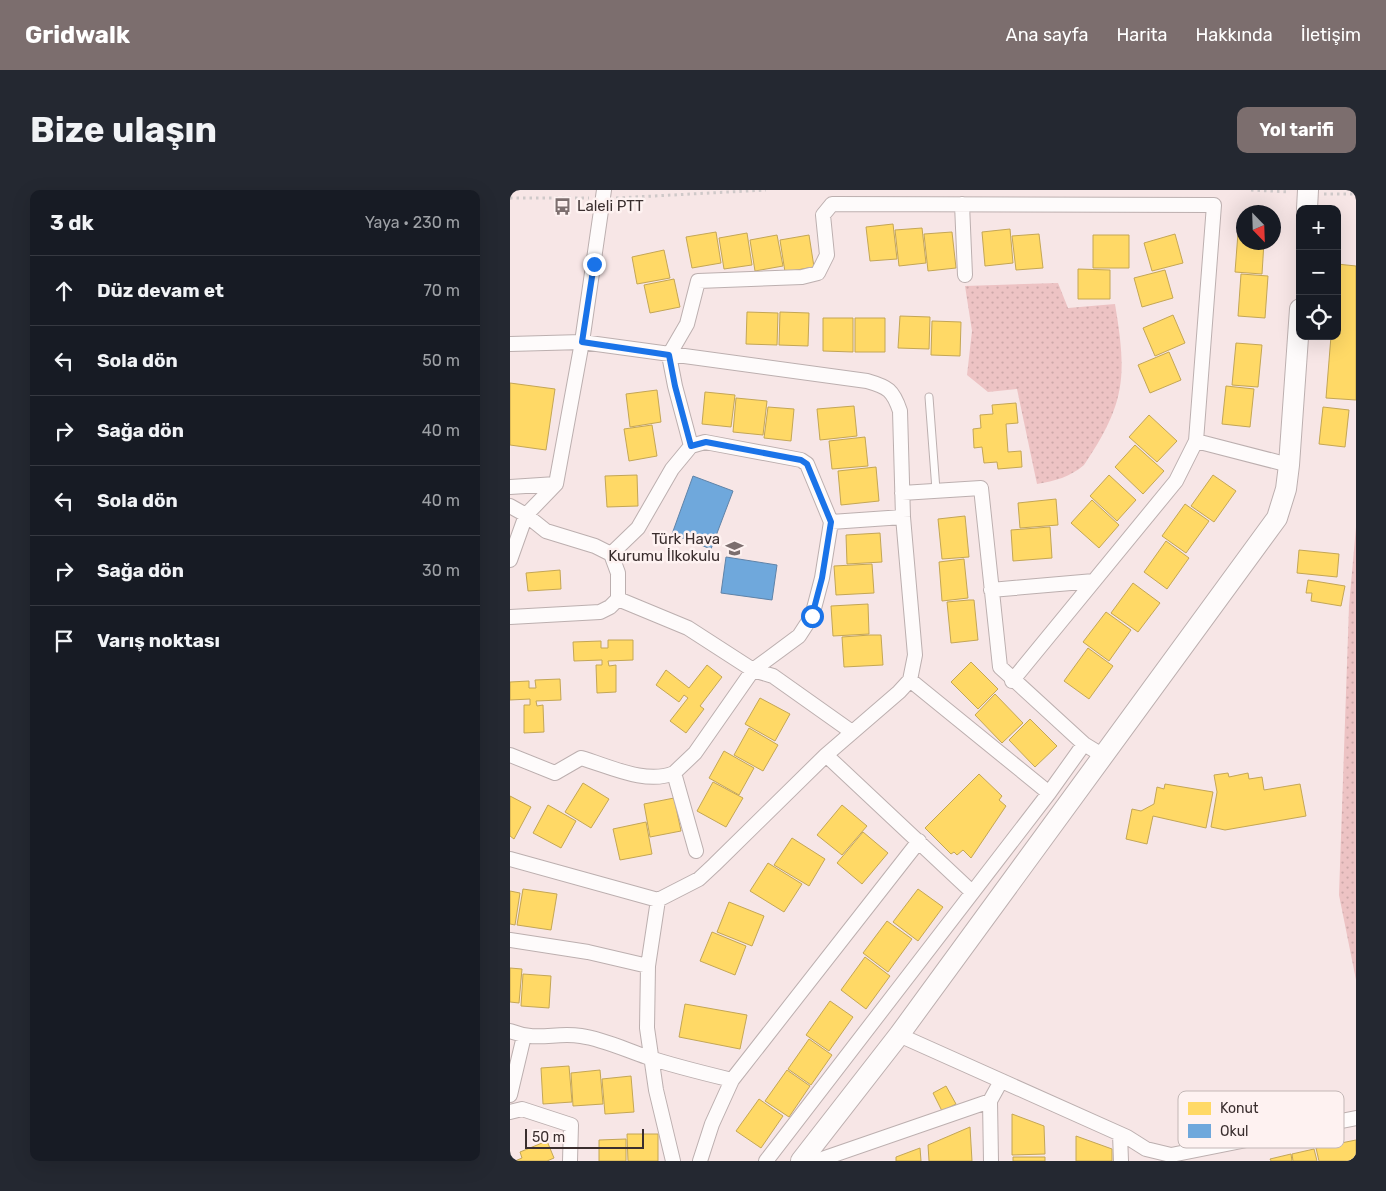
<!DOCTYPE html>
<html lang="tr">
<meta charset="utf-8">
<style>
:root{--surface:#171b24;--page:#242831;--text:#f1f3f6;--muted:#9ea1a6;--line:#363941;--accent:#7c6e6e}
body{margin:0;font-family:Rubik,sans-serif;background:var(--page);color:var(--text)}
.controls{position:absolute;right:15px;top:15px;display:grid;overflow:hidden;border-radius:10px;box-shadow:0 5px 20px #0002}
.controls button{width:45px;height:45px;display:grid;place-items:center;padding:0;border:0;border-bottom:1px solid var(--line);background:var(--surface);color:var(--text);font:25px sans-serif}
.compass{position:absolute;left:726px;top:15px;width:45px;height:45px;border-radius:50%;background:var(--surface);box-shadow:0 5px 20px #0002;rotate:157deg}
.scale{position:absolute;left:15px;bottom:12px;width:119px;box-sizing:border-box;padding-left:5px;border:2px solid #3a2e2e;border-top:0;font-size:14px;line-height:18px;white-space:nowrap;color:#3a2e2e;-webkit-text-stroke:4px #fef2f1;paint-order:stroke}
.stop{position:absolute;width:15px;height:15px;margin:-11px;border:4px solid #1a73e8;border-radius:50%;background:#fff}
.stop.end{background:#1a73e8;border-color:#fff;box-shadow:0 1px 5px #0008}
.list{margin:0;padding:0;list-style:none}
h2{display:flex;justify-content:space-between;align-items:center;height:65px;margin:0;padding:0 20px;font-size:21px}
h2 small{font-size:16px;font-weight:400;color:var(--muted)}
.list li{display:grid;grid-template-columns:32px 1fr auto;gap:15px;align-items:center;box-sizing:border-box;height:70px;padding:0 20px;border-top:1px solid var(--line)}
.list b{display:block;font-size:19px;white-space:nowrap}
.list em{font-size:16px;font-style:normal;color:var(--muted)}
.icon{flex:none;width:28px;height:28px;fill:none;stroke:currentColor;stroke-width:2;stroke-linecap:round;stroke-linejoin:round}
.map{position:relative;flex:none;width:846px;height:971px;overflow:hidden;border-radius:10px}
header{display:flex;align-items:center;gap:30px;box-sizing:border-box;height:70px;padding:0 25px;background:var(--accent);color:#fff}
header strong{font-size:24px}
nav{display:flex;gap:28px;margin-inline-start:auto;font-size:18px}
.intro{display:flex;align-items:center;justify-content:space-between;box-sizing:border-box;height:120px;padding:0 30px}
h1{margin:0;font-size:35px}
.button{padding:12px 22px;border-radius:10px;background:var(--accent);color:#fff;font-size:18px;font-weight:700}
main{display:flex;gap:30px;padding:0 30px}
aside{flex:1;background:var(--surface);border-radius:10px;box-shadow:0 5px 20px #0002}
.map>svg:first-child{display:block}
</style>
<header>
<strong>Gridwalk</strong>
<nav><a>Ana sayfa</a><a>Harita</a><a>Hakkında</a><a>İletişim</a></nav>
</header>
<div class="intro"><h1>Bize ulaşın</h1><a class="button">Yol tarifi</a></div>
<main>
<aside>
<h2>3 dk<small>Yaya · 230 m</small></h2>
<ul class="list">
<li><svg class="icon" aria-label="ahead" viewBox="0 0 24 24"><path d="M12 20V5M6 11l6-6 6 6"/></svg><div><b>Düz devam et</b></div><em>70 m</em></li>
<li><svg class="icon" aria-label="left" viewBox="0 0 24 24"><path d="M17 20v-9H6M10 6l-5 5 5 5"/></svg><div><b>Sola dön</b></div><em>50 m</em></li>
<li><svg class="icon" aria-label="right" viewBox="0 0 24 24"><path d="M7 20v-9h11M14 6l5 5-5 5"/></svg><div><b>Sağa dön</b></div><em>40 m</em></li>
<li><svg class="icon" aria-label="left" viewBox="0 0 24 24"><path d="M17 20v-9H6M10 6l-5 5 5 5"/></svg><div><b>Sola dön</b></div><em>40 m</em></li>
<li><svg class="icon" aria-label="right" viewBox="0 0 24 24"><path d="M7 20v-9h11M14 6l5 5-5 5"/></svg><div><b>Sağa dön</b></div><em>30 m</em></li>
<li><svg class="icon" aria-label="arrive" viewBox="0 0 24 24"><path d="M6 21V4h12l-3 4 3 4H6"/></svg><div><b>Varış noktası</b></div></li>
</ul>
</aside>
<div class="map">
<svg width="846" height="971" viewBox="0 0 846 971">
<defs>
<pattern id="park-dots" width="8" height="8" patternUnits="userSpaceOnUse" patternTransform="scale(1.25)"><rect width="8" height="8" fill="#edc3c4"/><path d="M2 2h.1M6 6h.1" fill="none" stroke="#cca8a9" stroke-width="1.8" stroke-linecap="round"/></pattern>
</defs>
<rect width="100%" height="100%" fill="#f7e6e6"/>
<path fill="url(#park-dots)" d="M548 93 558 118 605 114C617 186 616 213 574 275 560 287 545 291 527 294L507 199 478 202 457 185 462 141 455 96Z
M846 337V790L829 705 839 416Z"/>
<path fill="#ffd966" stroke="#c4a655" d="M383 34 387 69 360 71 356 37Z
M412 38 416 73 389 76 385 40Z
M500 39 503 73 475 76 472 42Z
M206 42 211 73 182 78 176 47Z
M442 42 446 78 418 81 414 44Z
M237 43 242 75 214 79 209 48Z
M728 43H734V52H754L752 84 725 82Z
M529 44 533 78 506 80 502 46Z
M665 44 673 73 642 81 634 53Z
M267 45 273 76 245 81 240 50Z
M299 45 304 77 275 82 270 50Z
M583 45H619V78H583Z
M154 60 160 88 127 94 122 67Z
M827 74 846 76V210L816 208 821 146H827Z
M568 79 600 80V109H568Z
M655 80 663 108 632 117 624 88Z
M731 84 758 86 755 128 728 126Z
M164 89 170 117 140 123 134 95Z
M237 122 268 123 267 155 236 154Z
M270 122 299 123 298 156 269 155Z
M663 125 675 153 645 166 633 138Z
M390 126 420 127 419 159 388 158Z
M313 128H343V162L313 161Z
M345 128H375V162H345Z
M422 131 451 132 450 166 421 165Z
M726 153 752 155 748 197 722 195Z
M659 162 671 190 640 203 628 175Z
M0 193 45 199 36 260 0 255Z
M716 196 744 199 740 237 712 234Z
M147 200 151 232 120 237 116 204Z
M195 202 225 205 221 237 192 234Z
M226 208 257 211 253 245 223 242Z
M506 213 508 233 496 234 498 262 511 261 512 277 488 279 487 272 474 273 472 257 464 258 463 239 471 238 470 225 483 224 482 215Z
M344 216 347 246 310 250 307 219Z
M258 217 284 219 281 251 254 248Z
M813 217 839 220 835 257 809 254Z
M639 225 667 251 647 272 619 247Z
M142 235 147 266 119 271 114 239Z
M355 247 358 276 322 279 319 251Z
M625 255 654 281 633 304 605 277Z
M366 277 369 311 331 315 328 281Z
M127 285 128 316 97 317 95 286Z
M599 285 626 310 607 331 580 306Z
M703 285 726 301 704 332 681 316Z
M546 309 548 335 510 338 508 313Z
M582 310 609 335 589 358 561 333Z
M675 314 699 331 676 363 652 346Z
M455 326 459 367 432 369 428 329Z
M540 337 542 368 503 371 501 340Z
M370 343 372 372 337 374 336 345Z
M656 351 679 368 657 399 634 382Z
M789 360 829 364 827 387 787 383Z
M454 369 458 408 432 411 429 372Z
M362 374 364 403 326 405 324 376Z
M50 380 51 399 18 401 16 383Z
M798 390 835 396 831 416 801 411 802 403H796Z
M623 393 650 413 628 442 601 423Z
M459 410H464L468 450 441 453 437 412Z
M358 414 359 444 323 446 321 416Z
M596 422 621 440 599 471 573 452Z
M360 445H371L373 475 334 477 332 447Z
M98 450H123V470L98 471 99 476 106 475V502L87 503 86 475H92V470L64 471 63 452 91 451V458H98Z
M578 458 603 476 579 509 554 491Z
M461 472 488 499 468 519 441 492Z
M197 475 212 487 190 516 194 519 176 543 160 531 178 508 174 505 169 512 146 495 156 480 179 498Z
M50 489 51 510 26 511 27 516 33 515 34 542 14 543V515H20V509L0 510V492L19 491V498H26L25 490Z
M485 504 513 533 492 553 465 525Z
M250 508 280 524 265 551 235 534Z
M520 529 547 556 525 577 499 550Z
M239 538 268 555 253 581 224 565Z
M214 561 244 578 229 605 199 588Z
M718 583 719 587 738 583 739 589 752 587 754 600 790 594 796 626 715 640 701 637 707 602 704 585Z
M469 584 492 606 489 610 496 616 461 668 453 660 447 665 444 662 441 664 415 638Z
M203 592 233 608 216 637 187 621Z
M73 593 99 609 81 638 55 622Z
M655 594 703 602 696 638 643 626 637 654 616 649 622 619 631 621 644 614 647 597 654 599Z
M0 606 21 617 4 649 0 646Z
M164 608 171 641 140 647 134 614Z
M38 615 66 631 51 658 23 643Z
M332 615 357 636 332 665 307 645Z
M136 632 142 664 110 670 103 639Z
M353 642 378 663 352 694 327 673Z
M282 648 315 669 299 696 264 675Z
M258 673 292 694 274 722 240 701Z
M13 699 47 704 41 740 7 735Z
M408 699 433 717 408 751 383 732Z
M0 701 10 703 5 735 0 734Z
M219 712 254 726 242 756 207 742Z
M377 731 402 749 378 782 353 763Z
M202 742 236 756 225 785 190 771Z
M355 767 380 786 356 819 331 800Z
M0 778 12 779 9 813 0 812Z
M13 784 41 786 39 818 11 816Z
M320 811 343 827 319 861 296 845Z
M175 814 237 825 230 859 169 847Z
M299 849 322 865 301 895 278 879Z
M59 876 62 912 33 914 31 878Z
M90 880 93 914 63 916 61 883Z
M277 880 300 896 279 927 255 911Z
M121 886 124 922 95 924 92 889Z
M436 896 446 914 432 921 423 903Z
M249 909 273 926 251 958 226 941Z
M502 924 534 936 535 964 502 965Z
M460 937 462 971H419L418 955Z
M117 944H148V971H118Z
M566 946 602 959V971H566Z
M116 949V971H89V950Z
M846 950V971H809L806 958Z
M37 951 44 968 37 971H5L12 968 10 962Z
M410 958 411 971H386V967Z
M804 959 807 971H783L782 964Z
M781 964 782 971H761L760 969Z
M503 967H535V971H503Z"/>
<path fill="#6fa8dc" stroke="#5f83a8" d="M183 286 223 301 201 359 162 344Z
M216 367 267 375 262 410 211 403Z"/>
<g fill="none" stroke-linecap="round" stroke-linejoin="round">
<defs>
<path id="lane" d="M419 207 426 300"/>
<path id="street" d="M452 14 455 85
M0 154 72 152 357 191C378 197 383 200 390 221L393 327 405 465 400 490 389 502 316 565 204 675 189 689 148 710 0 669
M686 251 779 275
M0 297 46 294
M392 303 471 298 490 477 574 554 592 565
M0 316 16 325 36 341 85 356 101 364
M321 332 393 327
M0 370 16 325 46 294 72 152 94 0
M481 400 584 391
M108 409 178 438 243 480 263 486 342 542
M0 427 90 422 100 417 108 409V383L101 364 128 338 162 279 181 256
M400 490 539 603
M0 565 45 583 71 568C99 576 136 595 164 583
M316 565 462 702
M186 661 164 583 185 563 243 480 289 446 302 426 312 388 321 332 297 274 291 270 195 252 181 256 165 196 159 165 177 134 188 91 292 87 308 83 317 65 313 25 322 14 704 15 686 251 666 291 502 491
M148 710 138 776 137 838 146 900 163 971
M0 750 78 762 138 776
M0 841C28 852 44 842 71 846 93 849 116 860 137 867 164 876 193 883 222 890
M389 845 617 947 636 959 661 965 846 928
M0 905 14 846
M0 922 12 919 61 935 60 971
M610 944 611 971
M190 971 202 934 222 890 409 651
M256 971 539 603 574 554
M306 971 480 911
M481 971 480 911 491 891"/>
<path id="secondary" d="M797 19 798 0
M291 971 389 845 767 328 776 299 779 275 790 119"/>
</defs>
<use href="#lane" stroke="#bcafaf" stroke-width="9"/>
<use href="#street" stroke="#bcafaf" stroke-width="16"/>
<use href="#secondary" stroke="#bcafaf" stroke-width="22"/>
<path stroke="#cfc9c9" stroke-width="3" stroke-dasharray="2.5 4" stroke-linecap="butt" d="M741 0 780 2
M814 4H846
M0 8H79
M106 8 256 0"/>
<use href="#lane" stroke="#fefbfb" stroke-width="7"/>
<use href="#street" stroke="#fefbfb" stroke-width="14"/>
<use href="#secondary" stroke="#fefbfb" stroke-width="20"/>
</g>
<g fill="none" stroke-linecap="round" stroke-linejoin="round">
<path stroke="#1a73e8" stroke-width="6" d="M84 74 72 152 159 165 165 196 181 256 196 252 291 270 297 274 321 332 312 388 302 426"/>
</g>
<defs>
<symbol id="bus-bare" viewBox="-9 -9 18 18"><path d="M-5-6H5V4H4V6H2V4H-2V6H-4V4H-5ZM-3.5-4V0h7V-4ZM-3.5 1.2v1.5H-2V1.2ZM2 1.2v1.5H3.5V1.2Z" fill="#7c6e6e" stroke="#fef2f1" stroke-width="2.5" paint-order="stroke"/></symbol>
<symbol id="school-bare" viewBox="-9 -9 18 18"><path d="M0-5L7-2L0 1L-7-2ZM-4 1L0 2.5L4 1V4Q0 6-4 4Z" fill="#7c6e6e" stroke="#fef2f1" stroke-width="2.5" paint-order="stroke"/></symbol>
</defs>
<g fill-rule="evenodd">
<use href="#bus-bare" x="40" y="4" width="25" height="25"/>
<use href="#school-bare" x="212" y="346" width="25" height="25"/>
</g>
<g text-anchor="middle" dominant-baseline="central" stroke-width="5" stroke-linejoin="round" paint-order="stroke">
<g font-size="15" fill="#3a2e2e" stroke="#fef2f1" text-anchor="start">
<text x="67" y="16">Laleli PTT</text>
<text x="210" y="349" text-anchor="end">Türk Hava<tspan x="210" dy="17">Kurumu İlkokulu</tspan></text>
</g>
</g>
<rect x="668" y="901" width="166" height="57" rx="8" fill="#fef2f1" stroke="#c3b7b6" stroke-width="1"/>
<rect x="678" y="912" width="23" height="13" fill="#ffd966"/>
<rect x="678" y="934" width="23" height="14" fill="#6fa8dc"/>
<g font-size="14" fill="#3a2e2e">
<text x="710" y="923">Konut</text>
<text x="710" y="946">Okul</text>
</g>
</svg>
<div class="controls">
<button>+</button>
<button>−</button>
<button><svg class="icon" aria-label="locate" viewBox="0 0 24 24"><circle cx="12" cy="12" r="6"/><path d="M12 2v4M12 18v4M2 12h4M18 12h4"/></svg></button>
</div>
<svg class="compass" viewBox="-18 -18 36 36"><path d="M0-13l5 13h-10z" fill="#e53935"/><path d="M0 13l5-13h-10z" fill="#9ea1a6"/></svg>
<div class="scale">50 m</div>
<div class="stop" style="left:302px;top:426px"></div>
<div class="stop end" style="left:84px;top:74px"></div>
</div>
</main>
